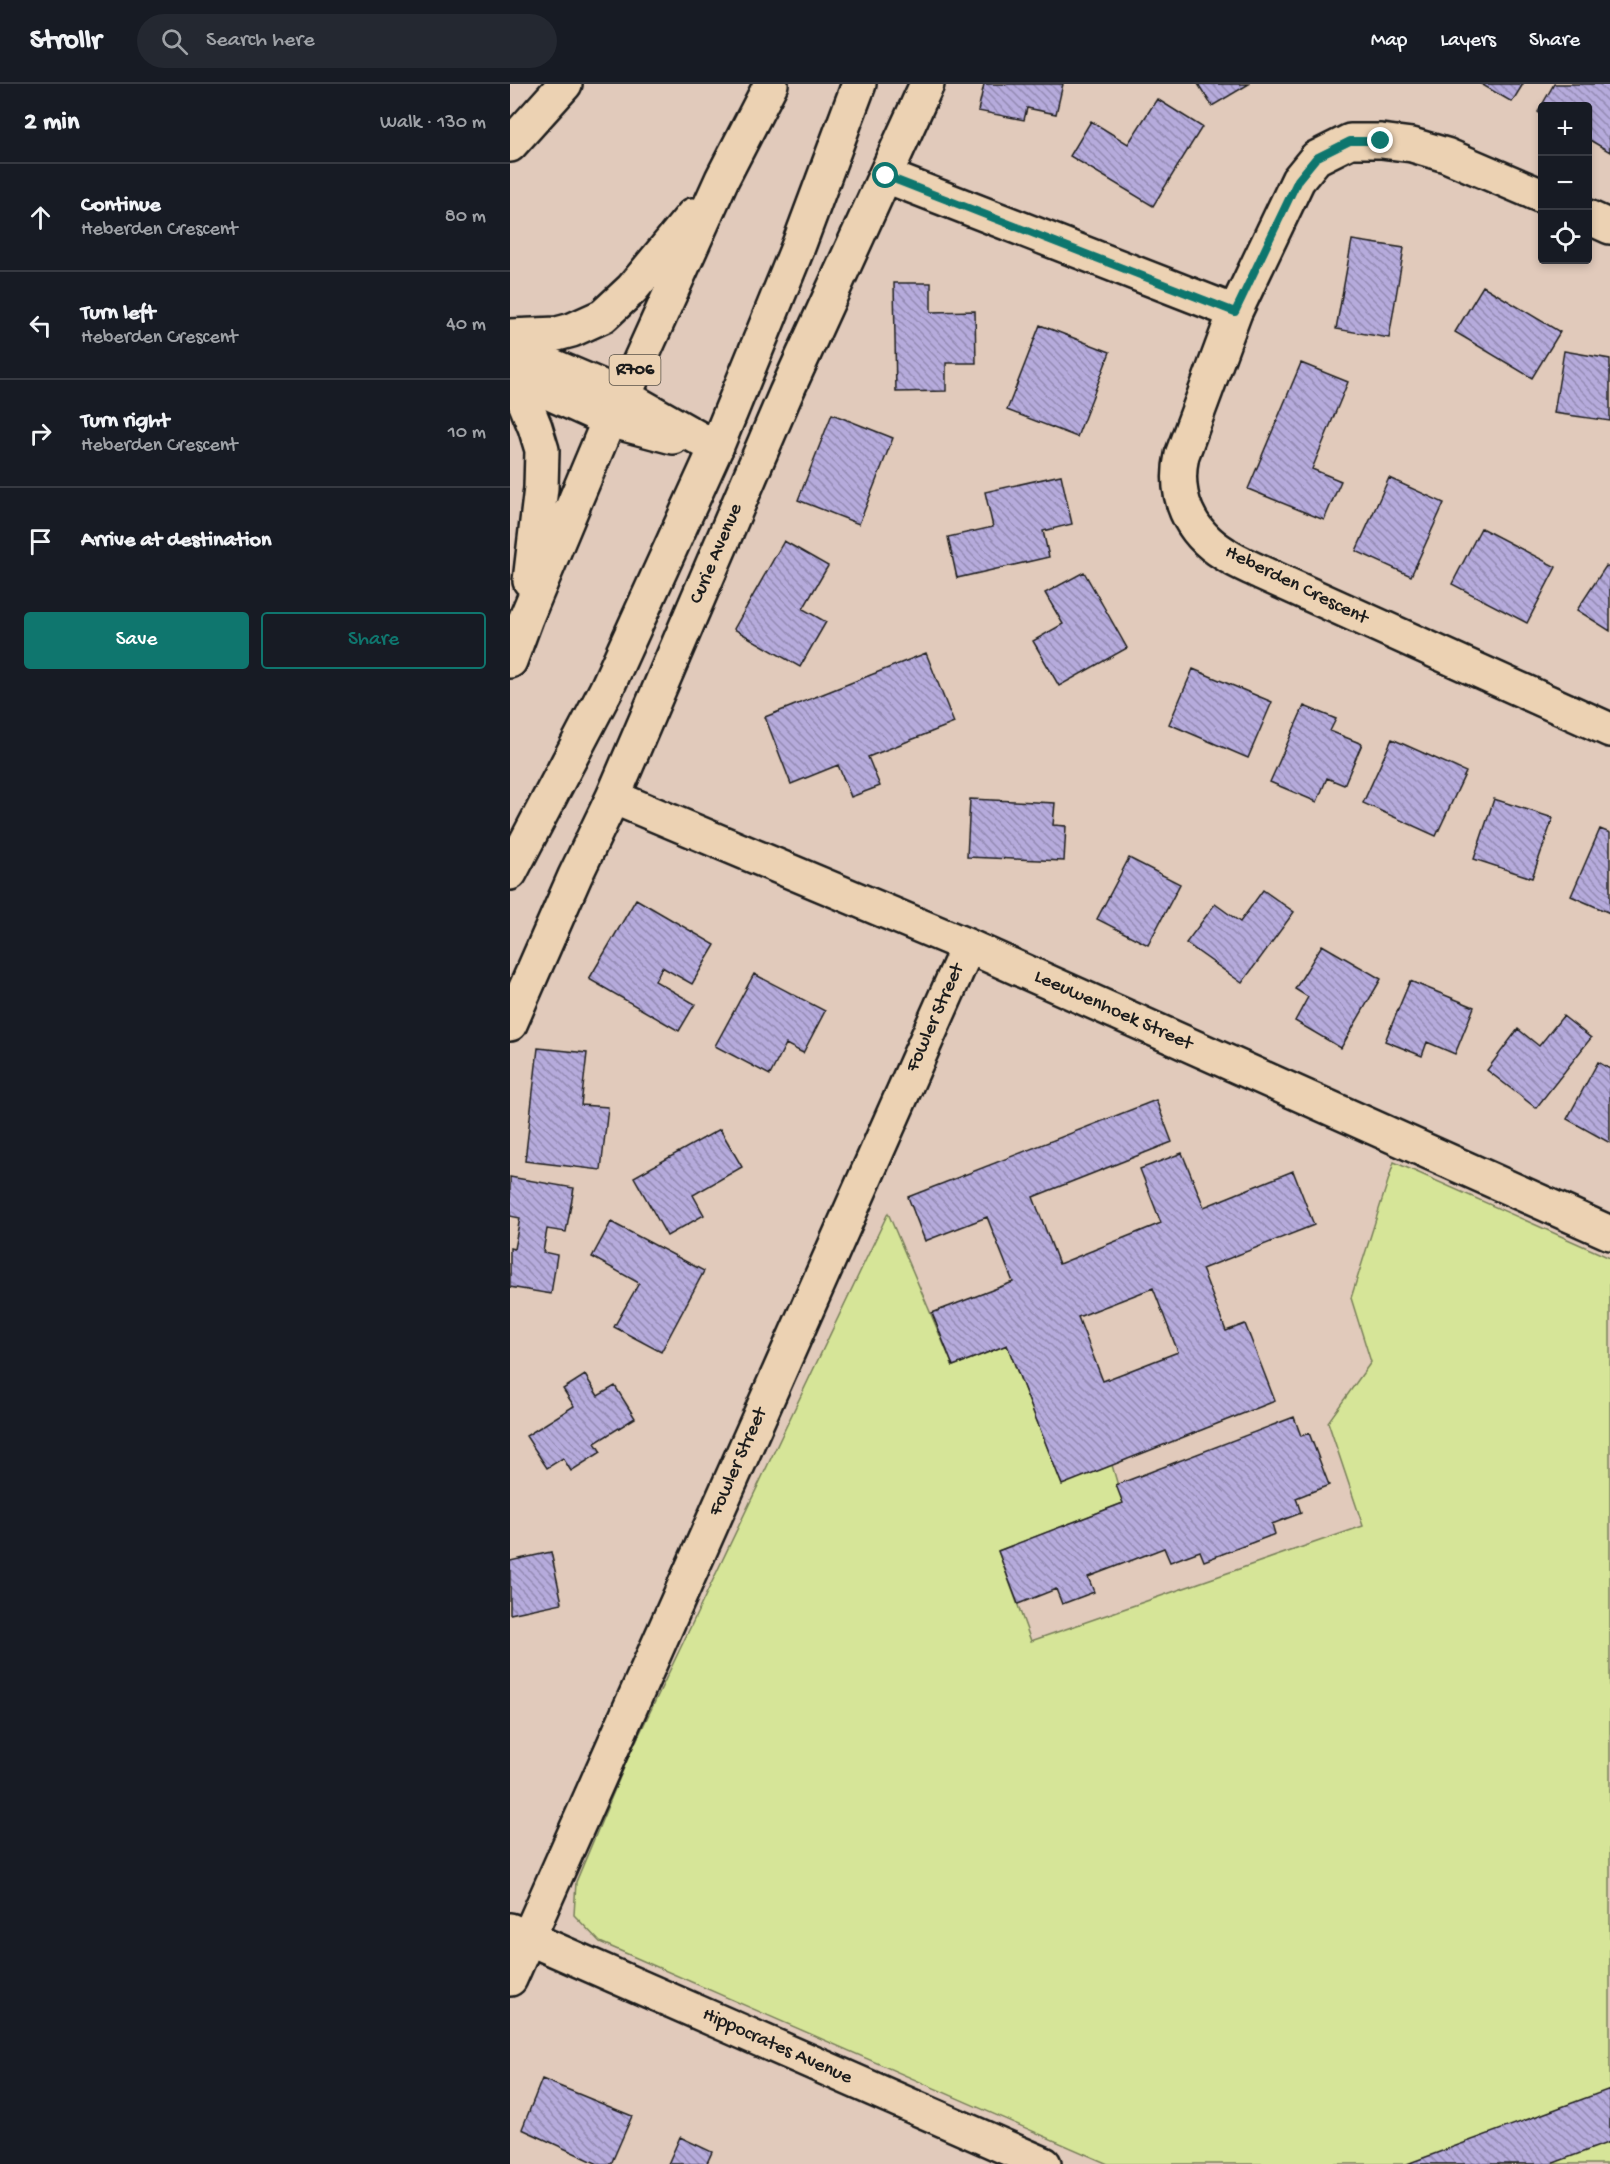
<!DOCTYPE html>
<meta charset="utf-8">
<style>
:root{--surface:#171b24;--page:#242831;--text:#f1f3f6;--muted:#9ea1a6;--line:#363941;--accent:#0f766e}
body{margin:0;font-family:"Gochi Hand",sans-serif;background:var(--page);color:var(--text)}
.controls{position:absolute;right:18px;top:18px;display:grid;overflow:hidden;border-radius:6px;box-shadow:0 3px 9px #0003}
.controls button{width:54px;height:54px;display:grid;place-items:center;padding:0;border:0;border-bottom:2px solid var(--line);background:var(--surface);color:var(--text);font:30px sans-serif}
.stop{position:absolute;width:18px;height:18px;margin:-14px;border:4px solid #0f766e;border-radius:50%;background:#fff}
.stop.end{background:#0f766e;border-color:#fff;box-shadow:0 2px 6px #0008}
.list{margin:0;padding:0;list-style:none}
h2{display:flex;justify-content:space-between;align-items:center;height:78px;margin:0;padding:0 24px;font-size:26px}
h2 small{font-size:20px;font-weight:400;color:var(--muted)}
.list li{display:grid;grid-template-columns:39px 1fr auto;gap:18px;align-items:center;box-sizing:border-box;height:108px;padding:0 24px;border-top:2px solid var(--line)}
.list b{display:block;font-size:22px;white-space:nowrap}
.list p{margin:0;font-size:20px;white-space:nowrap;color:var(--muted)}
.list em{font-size:20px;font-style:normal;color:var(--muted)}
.actions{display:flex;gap:12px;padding:18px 24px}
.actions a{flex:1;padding:14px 0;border:2px solid var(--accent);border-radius:6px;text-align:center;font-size:21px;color:var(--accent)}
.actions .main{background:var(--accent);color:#fff}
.icon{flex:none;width:33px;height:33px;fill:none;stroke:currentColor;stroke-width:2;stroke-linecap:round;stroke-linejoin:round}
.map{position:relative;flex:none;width:1100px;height:2080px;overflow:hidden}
header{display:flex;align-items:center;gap:36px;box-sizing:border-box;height:84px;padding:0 30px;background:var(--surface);border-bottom:2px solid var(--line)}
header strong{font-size:28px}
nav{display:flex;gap:33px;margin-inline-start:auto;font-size:21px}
.search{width:420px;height:54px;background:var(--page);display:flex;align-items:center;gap:15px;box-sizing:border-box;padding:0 21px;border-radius:33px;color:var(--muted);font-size:22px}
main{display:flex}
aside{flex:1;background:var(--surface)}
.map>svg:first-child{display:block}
</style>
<header>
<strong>Strollr</strong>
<div class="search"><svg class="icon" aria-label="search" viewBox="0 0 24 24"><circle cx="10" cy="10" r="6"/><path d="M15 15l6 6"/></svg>Search here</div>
<nav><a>Map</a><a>Layers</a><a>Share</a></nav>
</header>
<main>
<aside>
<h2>2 min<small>Walk · 130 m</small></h2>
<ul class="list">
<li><svg class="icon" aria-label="ahead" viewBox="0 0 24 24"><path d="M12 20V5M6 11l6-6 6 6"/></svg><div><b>Continue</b><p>Heberden Crescent</p></div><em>80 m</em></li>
<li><svg class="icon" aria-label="left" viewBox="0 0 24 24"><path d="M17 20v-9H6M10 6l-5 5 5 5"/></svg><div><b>Turn left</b><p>Heberden Crescent</p></div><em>40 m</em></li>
<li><svg class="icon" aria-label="right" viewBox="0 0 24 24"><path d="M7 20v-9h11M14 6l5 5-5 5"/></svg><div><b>Turn right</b><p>Heberden Crescent</p></div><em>10 m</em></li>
<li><svg class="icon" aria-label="arrive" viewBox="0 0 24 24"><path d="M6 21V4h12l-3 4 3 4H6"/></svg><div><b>Arrive at destination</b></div></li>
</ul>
<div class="actions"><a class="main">Save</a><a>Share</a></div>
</aside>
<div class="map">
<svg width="1100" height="2080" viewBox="0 0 1100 2080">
<defs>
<pattern id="building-back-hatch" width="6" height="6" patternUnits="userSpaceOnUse" patternTransform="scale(1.5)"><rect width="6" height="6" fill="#b6abdc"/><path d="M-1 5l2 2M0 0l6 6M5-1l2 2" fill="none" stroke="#938ab2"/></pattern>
</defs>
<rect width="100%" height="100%" fill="#e1cabb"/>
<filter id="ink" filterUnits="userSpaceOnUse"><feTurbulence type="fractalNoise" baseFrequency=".0167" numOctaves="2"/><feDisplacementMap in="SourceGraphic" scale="12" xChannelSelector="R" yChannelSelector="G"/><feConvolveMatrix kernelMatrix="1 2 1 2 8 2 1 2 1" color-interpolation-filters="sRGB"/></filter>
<g filter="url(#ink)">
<path fill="#d6e598" stroke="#79805a" stroke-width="1.5" d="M884 1078 1100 1174V2080H598L90 1858 64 1831 66 1798 118 1674 378 1129 443 1282 497 1261 552 1400 602 1381 613 1419 488 1467 521 1557 853 1442 818 1338 861 1278 841 1214Z"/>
<path fill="url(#building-back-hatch)" stroke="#1c1c1c" stroke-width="1.5" fill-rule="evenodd" d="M474 0H553L546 30 517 24 514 36 468 27Z
M688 0H739L702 22Z
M971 0H1013L1002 18Z
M1044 0H1100V68L1078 55V22H1032V31L1028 28Z
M647 15 692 43 643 122 560 72 581 37 618 60Z
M842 156 894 164 879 254 826 245Z
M384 199H421V228L465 227 466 279H436V307L386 308Z
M973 202 1050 248 1022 294 945 248Z
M530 241 600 268 567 353 497 326Z
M1054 267 1100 275V337L1044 329Z
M791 279 838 298 802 385 831 397 814 436 738 405Z
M322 330 383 354 349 440 288 416Z
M551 391 562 440 533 447 539 473 447 494 438 453 483 443 475 408Z
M879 394 934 419 901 492 846 467Z
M971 444 1046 483 1017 539 942 500Z
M274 457 318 482 293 525 316 538 290 583 224 545Z
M1096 482 1100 485V547L1067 526Z
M574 488 617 564 549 602 523 557 553 540 535 509Z
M416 569 444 639 358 673 370 702 341 713 328 681 281 700 255 633Z
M683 585 762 618 738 674 659 640Z
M794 622 826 635 820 647 852 660 834 701 817 694 807 718 760 698Z
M882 655 956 688 926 752 853 719Z
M460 715 545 719 543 741 556 742 554 777 457 773Z
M984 715 1043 734 1022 794 964 775Z
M1090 745 1100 749V829L1061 812Z
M619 774 670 800 638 861 587 835Z
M753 806 784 828 732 899 676 859 705 820 730 838Z
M126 815 205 861 182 900 152 883 145 897 185 920 169 947 79 895Z
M812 861 871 895 831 964 785 937 798 913 785 905Z
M244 890 315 927 293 969 276 960 260 991 205 962Z
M900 897 964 923 945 970 917 958 912 972 875 957Z
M1053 932 1081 954 1026 1024 977 986 1008 945 1029 962Z
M28 964 77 969 71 1021 98 1023 91 1086 15 1077Z
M1088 978 1100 985V1059L1057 1035Z
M646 1016 662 1058 523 1113 549 1180 651 1139 630 1085 672 1069 694 1123 783 1087 804 1141 692 1185 716 1247 735 1240 765 1317 552 1401 497 1261 443 1282 422 1229 503 1198 477 1133 415 1157 398 1113ZM643 1204 668 1268 593 1297 568 1233Z
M210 1045 232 1083 183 1111 194 1131 157 1152 124 1093Z
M0 1093 64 1104 56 1148 37 1145 33 1168 47 1171 41 1210 0 1203V1164L4 1165 10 1134 0 1132Z
M101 1138 194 1187 151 1268 104 1243 129 1199 82 1173Z
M75 1291 88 1312 105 1302 125 1334 85 1359 91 1368 61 1387 53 1374 37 1384 16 1352 64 1322 53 1305Z
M784 1333 791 1352 799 1349 819 1401 786 1414 791 1429 762 1440 765 1450 694 1477 690 1467 660 1478 654 1464 578 1493 584 1508 552 1520 546 1505 508 1520 488 1467 613 1419 606 1401Z
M41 1468 52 1519 0 1530V1477Z
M32 1995 122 2032 101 2080H88L12 2045Z
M1100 2005V2058L1041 2080H897Z
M170 2053 202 2068 197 2079 200 2080H158Z"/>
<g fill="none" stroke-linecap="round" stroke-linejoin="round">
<defs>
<path id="street" d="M0 61 55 0
M376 92 725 228
M1032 112 936 71 902 61 871 57H840L806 74 788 96 725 228 672 371C663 412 679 448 715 470 726 478 740 483 752 489L1100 646
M1078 133 1100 143
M0 264 114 312 206 364
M0 291 99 336 163 353
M103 713 458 862 1100 1149
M0 940 65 792 103 713 276 309 417 0
M0 1846 534 2080
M0 1895 458 862"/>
<path id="primary" d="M0 252 47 250 62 246 93 232 122 205 183 131
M0 298 14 316 25 343 32 366 31 404 20 497
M0 577 16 534 99 336 114 312 212 95 261 0
M0 789 96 606 206 364 288 163 349 0"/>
</defs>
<use href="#street" stroke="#1c1c1c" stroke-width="38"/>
<use href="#primary" stroke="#1c1c1c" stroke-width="38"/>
<use href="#street" stroke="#ecd2b3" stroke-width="33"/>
<use href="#primary" stroke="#ecd2b3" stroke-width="33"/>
</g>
</g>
<g fill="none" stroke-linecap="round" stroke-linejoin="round" filter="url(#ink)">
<path stroke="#0f766e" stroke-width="8" d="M376 92 725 228 788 96 806 74 840 57H871"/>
</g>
<g text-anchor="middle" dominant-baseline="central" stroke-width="5" stroke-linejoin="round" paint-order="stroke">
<rect fill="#ecd2b3" stroke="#5a5349" stroke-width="1.5" x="99.5" y="271" width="51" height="30" rx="4.5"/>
<g font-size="18" font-weight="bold" fill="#1c1c1c">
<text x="125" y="286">R706</text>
</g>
<g font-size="20" fill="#1c1c1c" stroke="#ecd2b3">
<text transform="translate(207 470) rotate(-67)">Curie Avenue</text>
<text transform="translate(786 502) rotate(26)">Heberden Crescent</text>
<text transform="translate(603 927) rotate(24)">Leeuwenhoek Street</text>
<text transform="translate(426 934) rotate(-66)">Fowler Street</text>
<text transform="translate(229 1378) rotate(-66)">Fowler Street</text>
<text transform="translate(267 1963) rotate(24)">Hippocrates Avenue</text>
</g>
</g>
</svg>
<div class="controls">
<button>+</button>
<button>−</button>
<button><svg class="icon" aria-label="locate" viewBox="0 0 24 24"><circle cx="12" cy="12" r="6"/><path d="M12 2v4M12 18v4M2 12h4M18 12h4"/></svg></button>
</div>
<div class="stop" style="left:376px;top:92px"></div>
<div class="stop end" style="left:871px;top:57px"></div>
</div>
</main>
